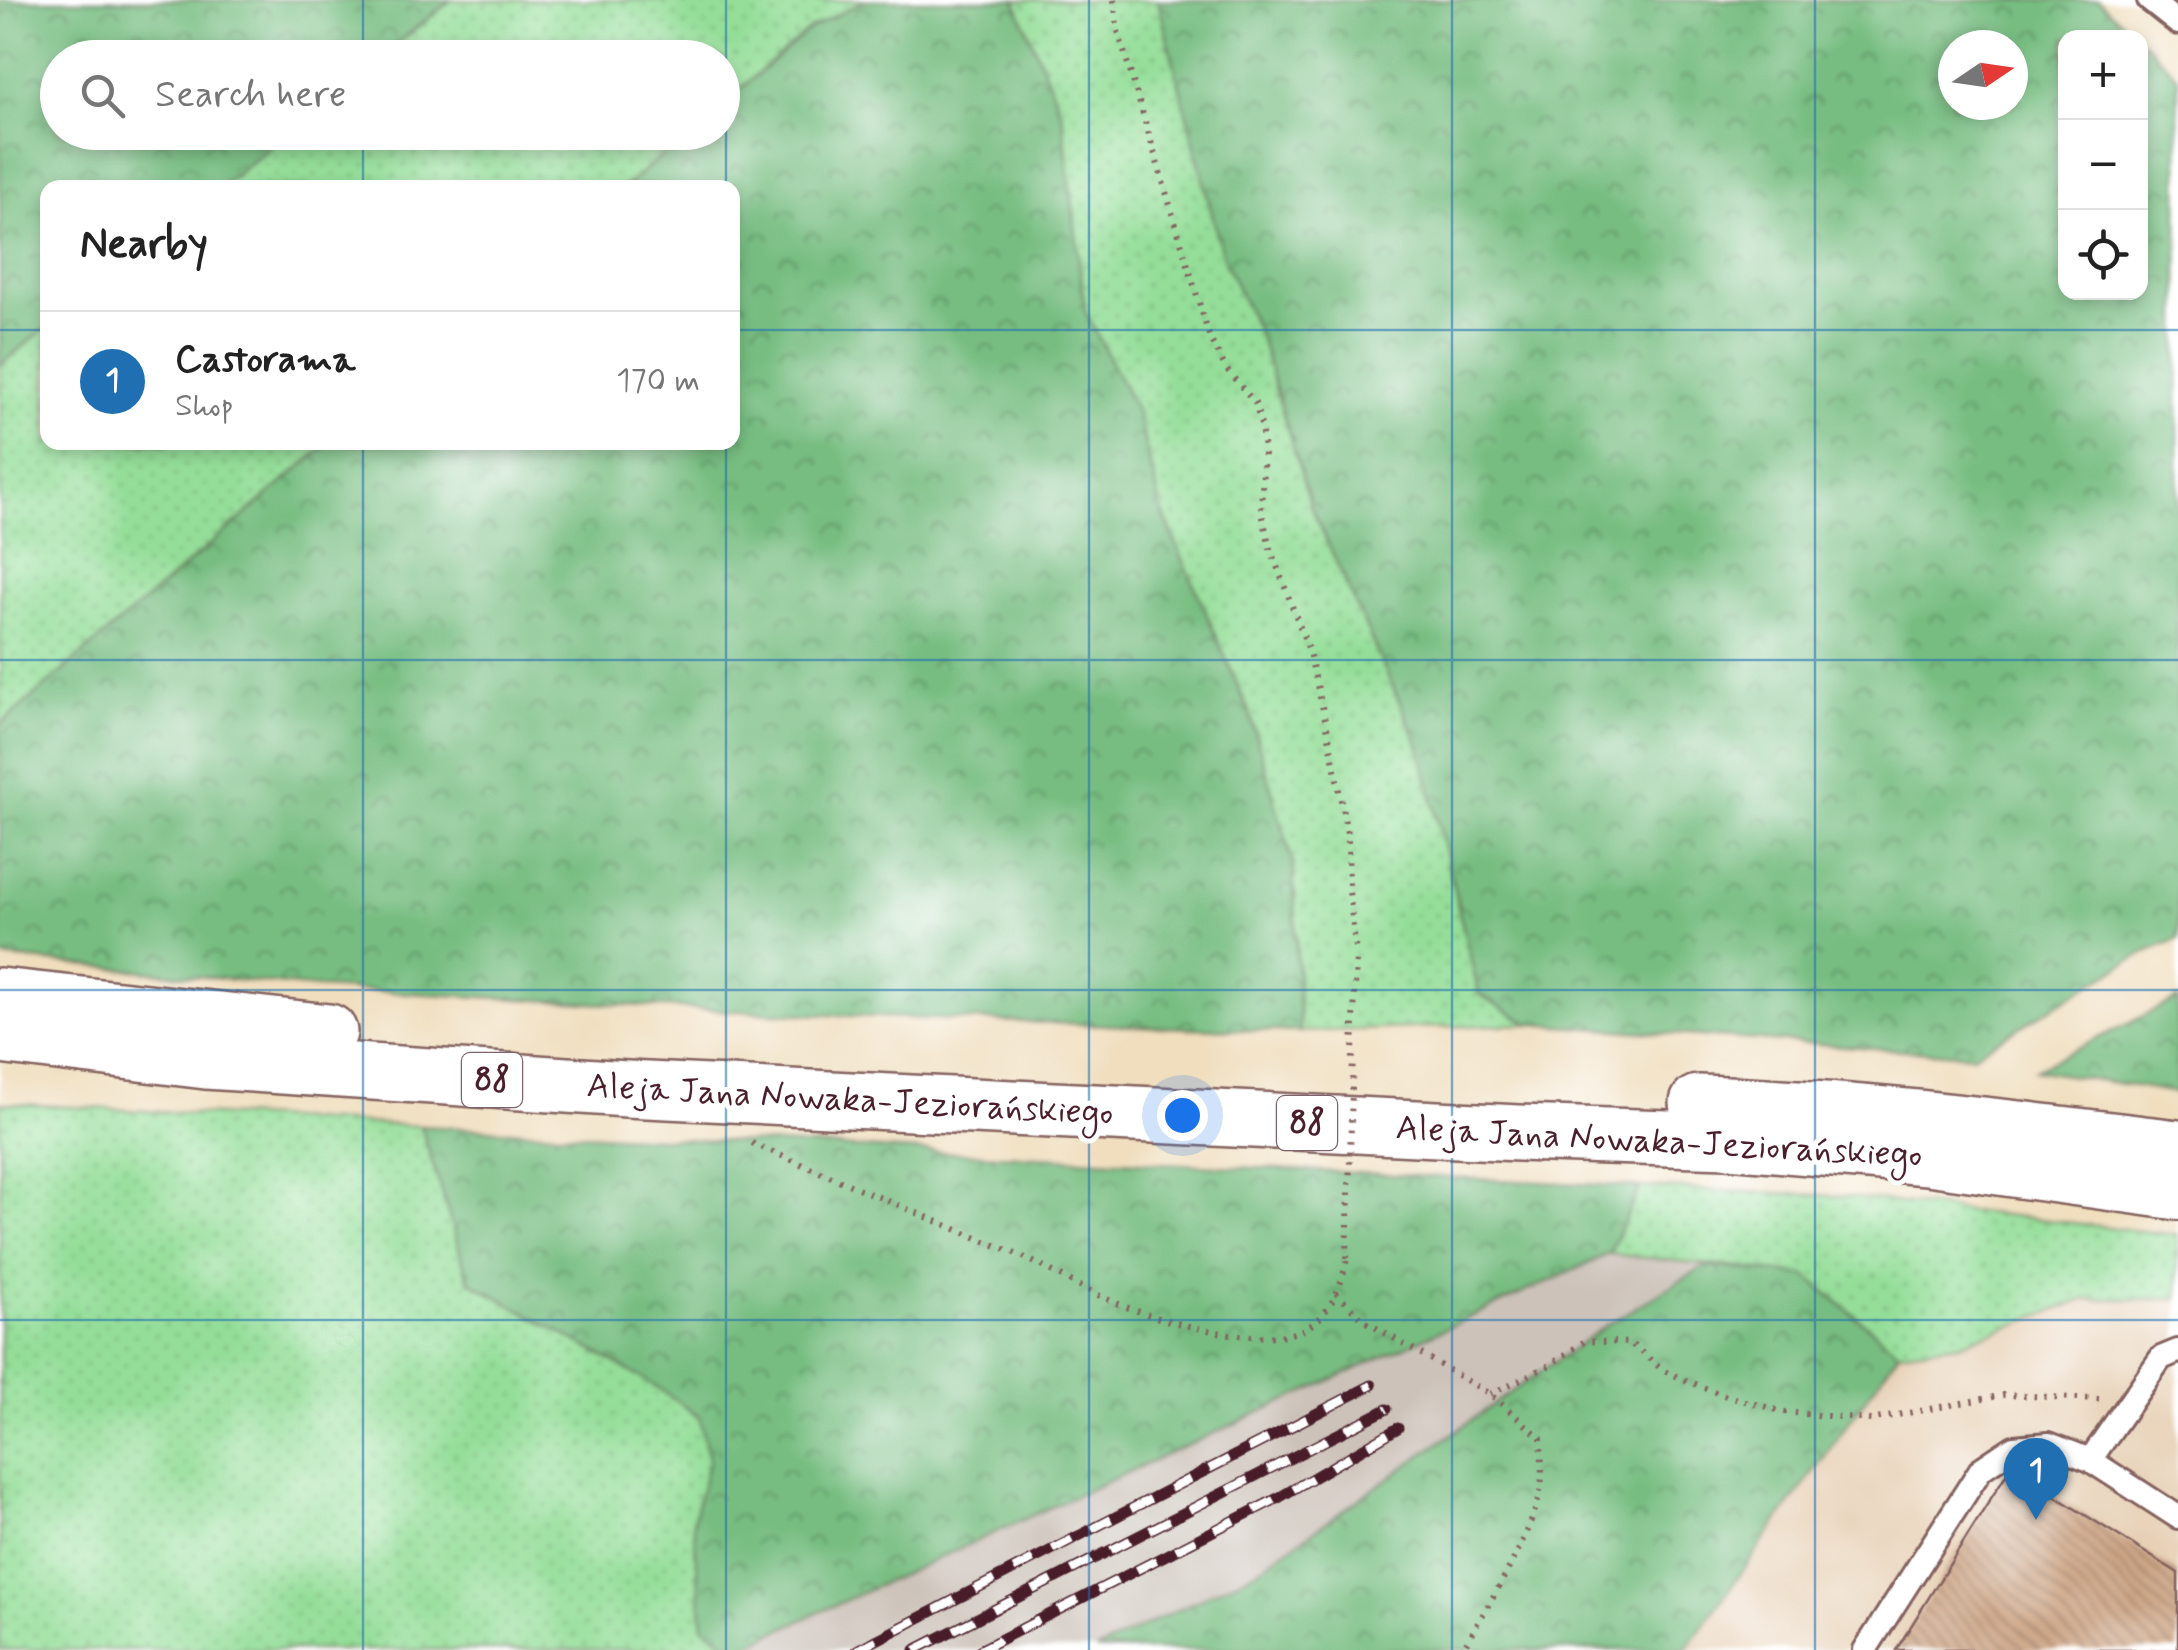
<!DOCTYPE html>
<meta charset="utf-8">
<style>
:root{--surface:#fff;--page:#f2f2f2;--text:#222;--muted:#767676;--line:#e0e0e0;--accent:#1f6fb2}
body{margin:0;font-family:Mynerve,sans-serif;background:var(--page);color:var(--text)}
.controls{position:absolute;right:30px;top:30px;display:grid;overflow:hidden;border-radius:20px;box-shadow:0 5px 15px #0003}
.controls button{width:90px;height:90px;display:grid;place-items:center;padding:0;border:0;border-bottom:2px solid var(--line);background:var(--surface);color:var(--text);font:50px sans-serif}
.compass{position:absolute;left:1938px;top:30px;width:90px;height:90px;border-radius:50%;background:var(--surface);box-shadow:0 5px 15px #0003;rotate:77deg}
.you{position:absolute;left:1182px;top:1115px;width:35px;height:35px;margin:-25px;border:8px solid #fff;border-radius:50%;background:#1a73e8;box-shadow:0 0 0 15px #1a73e833}
.badge{display:grid;place-items:center;width:65px;height:65px;border-radius:50%;background:var(--accent);color:#fff;font-size:32px;font-weight:700}
.pin{position:absolute;translate:-50% -82px;filter:drop-shadow(0 2px 5px #0008)}
.pin::after{content:'';position:absolute;top:52px;width:35px;height:30px;background:inherit;clip-path:polygon(0 0,100% 0,50% 100%)}
.list{margin:0;padding:0;list-style:none}
h2{display:flex;justify-content:space-between;align-items:center;height:130px;margin:0;padding:0 40px;font-size:42px}
h2 small{font-size:32px;font-weight:400;color:var(--muted)}
.list li{display:grid;grid-template-columns:65px 1fr auto;gap:30px;align-items:center;box-sizing:border-box;height:140px;padding:0 40px;border-top:2px solid var(--line)}
.list b{display:block;font-size:38px;white-space:nowrap}
.list p{margin:0;font-size:32px;white-space:nowrap;color:var(--muted)}
.list em{font-size:32px;font-style:normal;color:var(--muted)}
.icon{flex:none;width:55px;height:55px;fill:none;stroke:currentColor;stroke-width:2;stroke-linecap:round;stroke-linejoin:round}
.map{position:relative;flex:none;width:2178px;height:1650px;overflow:hidden}
.search{position:absolute;background:var(--surface);box-shadow:0 5px 15px #0003;left:40px;top:40px;width:700px;height:110px;display:flex;align-items:center;gap:25px;box-sizing:border-box;padding:0 35px;border-radius:55px;color:var(--muted);font-size:38px}
.panel{position:absolute;background:var(--surface);box-shadow:0 5px 15px #0003;left:40px;top:180px;width:700px;height:270px;border-radius:20px}
.map>svg:first-child{display:block}
</style>
<div class="map">
<svg width="2178" height="1650" viewBox="0 0 2178 1650">
<defs>
<pattern id="grass-dots" width="8" height="8" patternUnits="userSpaceOnUse" patternTransform="scale(2.5)"><rect width="8" height="8" fill="#94de99"/><path d="M2 2h.1M6 6h.1" fill="none" stroke="#81be84" stroke-width="1.8" stroke-linecap="round"/></pattern>
<pattern id="forest-crowns" width="20" height="18" patternUnits="userSpaceOnUse" patternTransform="scale(2.5)"><rect width="20" height="18" fill="#77bd81"/><path d="M2 6a3 3 0 1 1 6 0M12 15a3 3 0 1 1 6 0" fill="none" stroke="#64996a"/></pattern>
<pattern id="building-back-hatch" width="6" height="6" patternUnits="userSpaceOnUse" patternTransform="scale(2.5)"><rect width="6" height="6" fill="#cda686"/><path d="M-1 5l2 2M0 0l6 6M5-1l2 2" fill="none" stroke="#a8876e"/></pattern>
</defs>
<rect width="100%" height="100%" fill="#fff"/>
<filter id="ink" filterUnits="userSpaceOnUse"><feTurbulence type="fractalNoise" baseFrequency=".01" numOctaves="2"/><feDisplacementMap in="SourceGraphic" scale="20" xChannelSelector="R" yChannelSelector="G"/><feConvolveMatrix kernelMatrix="1 2 1 2 8 2 1 2 1" color-interpolation-filters="sRGB"/></filter>
<filter id="wash" filterUnits="userSpaceOnUse"><feTurbulence type="fractalNoise" baseFrequency=".0048" numOctaves="4" result="noise"/><feDisplacementMap in="SourceGraphic" scale="40" xChannelSelector="R" yChannelSelector="G"/><feGaussianBlur stdDeviation="2.25" result="paint"/><feColorMatrix in="noise" values="0 0 0 0 0 0 0 0 0 0 0 0 0 0 0 0 0 1.4 0 .05"/><feComposite in="paint" operator="in"/></filter>
<g filter="url(#wash)">
<rect width="100%" height="100%" fill="#f0debe"/>
<path fill="#e7d0b5" d="M2087 1299H2178V1650H1686L1899 1352 1959 1344Z"/>
<path fill="#ccc2b9" d="M1609 1254 1705 1266 1607 1325 1258 1570 1096 1650H740Z"/>
<path fill="url(#grass-dots)" stroke="#6f7e62" stroke-width="2.5" d="M451 0H866L810 29 723 104 722 58H380Z
M1015 0H1158L1223 257 1260 337 1311 506 1420 747 1479 994 1530 1024 1300 1032 1293 864 1249 712 1162 511 1137 413 1085 311 1062 114Z
M288 133H689L625 187 220 188Z
M47 327 48 442 329 443 0 725V365Z
M0 1103 421 1126 469 1281 654 1385 699 1417 709 1459 693 1521 703 1625 736 1650H0Z
M1640 1187 1840 1196 2178 1235V1299H2087L1959 1344 1899 1352 1805 1275 1609 1254Z"/>
<path fill="url(#forest-crowns)" stroke="#606e56" stroke-width="2.5" fill-rule="evenodd" d="M0 0H451L380 57 58 58V132L288 133 220 187 48 188 47 327 0 365Z
M866 0H1015L1062 114 1085 311 1137 413 1162 511 1249 712 1293 864 1300 1032 772 1013 317 988 0 957V725L329 443 732 442V188L625 187 689 133 722 132 723 104 810 29Z
M1158 0H2098L2138 37 2066 38V292H2140L2141 40 2178 76V939L2142 954 1973 1055 1530 1024 1479 994 1420 747 1311 506 1260 337 1223 257ZM1953 45H2013V105H1953Z
M2178 999V1093L2034 1070Z
M421 1126 1640 1187 1609 1254 736 1650 703 1626 693 1521 709 1459 699 1417 654 1385 469 1281Z
M1705 1266 1805 1275 1899 1352 1686 1650H1096L1258 1570 1607 1325Z"/>
<g id="blocks">
<path fill="url(#building-back-hatch)" d="M2010 1468 2178 1573V1650H1896Z"/>
</g>
</g>
<g filter="url(#ink)">
<use href="#blocks" fill-opacity="0" stroke="#84625e" stroke-width="2.5"/>
<g fill="none" stroke-linecap="round" stroke-linejoin="round">
<defs>
<path id="service" d="M2149 0 2178 23
M2178 1351 2161 1358 2090 1460 2178 1517
M1865 1650 1981 1469 2014 1447 2049 1444 2090 1460"/>
<path id="primary" d="M0 996 329 1032
M0 1036 206 1061 627 1089 1519 1133 1728 1140 1928 1157 2178 1192
M1698 1103C1859 1108 2019 1129 2178 1148"/>
</defs>
<use href="#service" stroke="#84625e" stroke-width="28"/>
<use href="#primary" stroke="#84625e" stroke-width="60"/>
<path stroke="#84625e" stroke-width="6" stroke-dasharray="2.5 8" stroke-linecap="butt" d="M1114 0 1118 31 1210 339 1227 370 1255 403 1261 425 1264 451 1261 509 1270 548 1308 648 1328 731 1348 839 1349 891 1356 954
M752 1143C836 1179 920 1215 1005 1249 1040 1263 1073 1284 1107 1299 1150 1319 1256 1349 1300 1331 1328 1320 1342 1287 1347 1258
M1336 1293 1366 1322 1490 1394 1541 1438C1541 1454 1543 1470 1541 1486 1535 1532 1486 1608 1462 1650
M1490 1394 1550 1365 1585 1341 1630 1343 1664 1371 1720 1394 1784 1412 1871 1420 2004 1395 2099 1399"/>
<use href="#service" stroke="#fff" stroke-width="22"/>
<use href="#primary" stroke="#fff" stroke-width="55"/>
<defs>
<path id="rail" d="M857 1650 1372 1385
M915 1650 1387 1409
M980 1650 1280 1497 1398 1428"/>
</defs>
<use href="#rail" stroke="#4a1f2b" stroke-width="11"/>
<use href="#rail" stroke="#fff" stroke-width="8" stroke-dasharray="22" stroke-linecap="butt"/>
<path stroke="#84625e" stroke-width="6" stroke-dasharray="2.5 8" stroke-linecap="butt" d="M1347 1258 1356 954"/>
</g>
</g>
<path fill="none" stroke="#1f6fb2" stroke-width="2.5" stroke-opacity="0.55" d="M363 0V58M726 0V188M1089 0V1650M1452 0V1650M1815 0V1650M363 132V188M0 330H48M732 330H2178M363 442V1650M726 442V1650M0 660H2178M0 990H2178M0 1320H2178"/>
<g text-anchor="middle" dominant-baseline="central" stroke-width="10" stroke-linejoin="round" paint-order="stroke">
<g fill="#fff" stroke="#80626b" stroke-width="2.5">
<rect x="462" y="1053" width="60" height="54" rx="8"/>
<rect x="1277" y="1096" width="60" height="54" rx="8"/>
</g>
<g font-size="32" font-weight="bold" fill="#4a1f2b">
<text x="492" y="1080">88</text>
<text x="1307" y="1123">88</text>
</g>
<g font-size="35" fill="#4a1f2b" stroke="#fff">
<text transform="translate(850 1100) rotate(3)">Aleja Jana Nowaka-Jeziorańskiego</text>
<text transform="translate(1659 1142) rotate(3)">Aleja Jana Nowaka-Jeziorańskiego</text>
</g>
</g>
</svg>
<div class="controls">
<button>+</button>
<button>−</button>
<button><svg class="icon" aria-label="locate" viewBox="0 0 24 24"><circle cx="12" cy="12" r="6"/><path d="M12 2v4M12 18v4M2 12h4M18 12h4"/></svg></button>
</div>
<svg class="compass" viewBox="-18 -18 36 36"><path d="M0-13l5 13h-10z" fill="#e53935"/><path d="M0 13l5-13h-10z" fill="#767676"/></svg>
<div class="you"></div>
<div class="pin badge" style="left:2036px;top:1520px">1</div>
<div class="search"><svg class="icon" aria-label="search" viewBox="0 0 24 24"><circle cx="10" cy="10" r="6"/><path d="M15 15l6 6"/></svg>Search here</div>
<section class="panel">
<h2>Nearby<small></small></h2>
<ul class="list">
<li><span class="badge">1</span><div><b>Castorama</b><p>Shop</p></div><em>170 m</em></li>
</ul>
</section>
</div>
